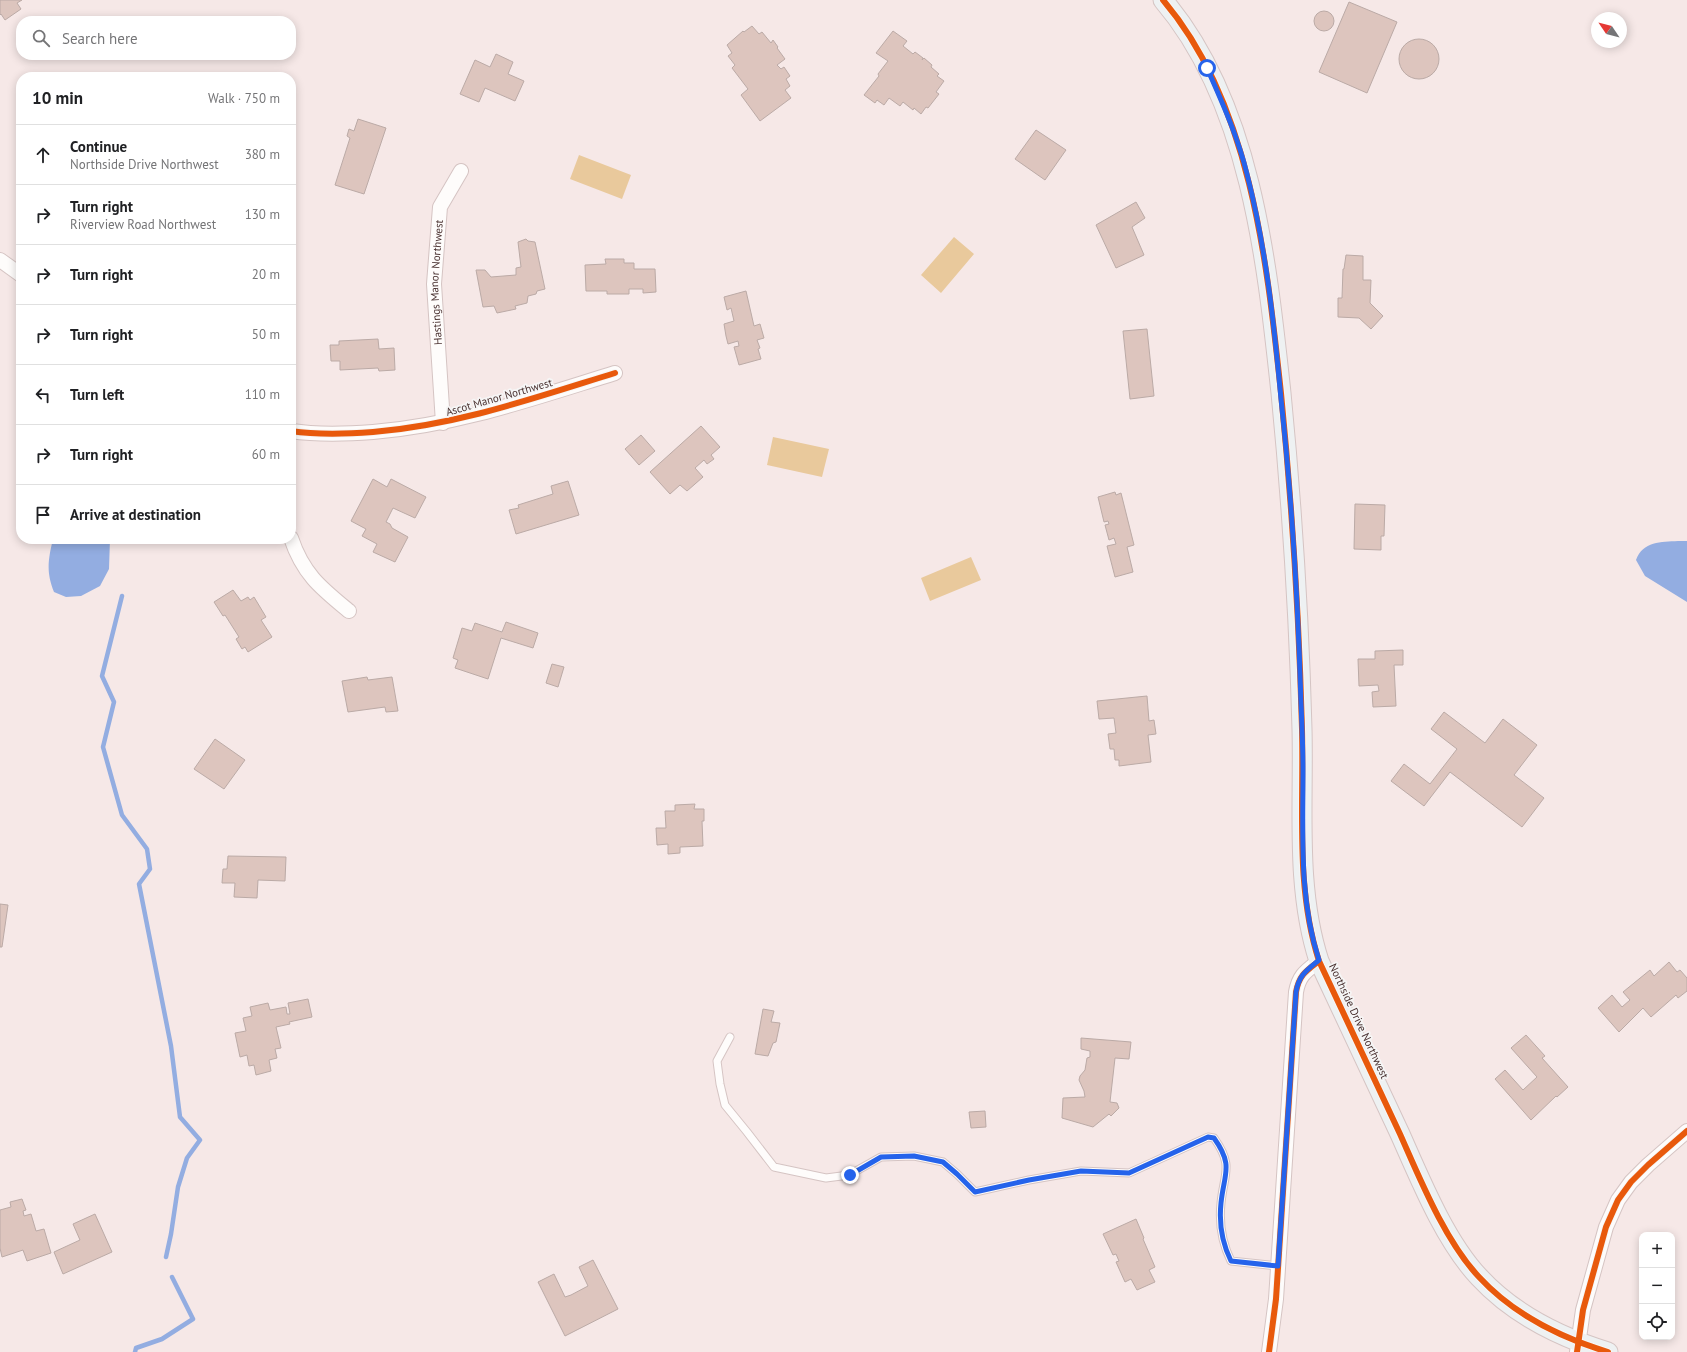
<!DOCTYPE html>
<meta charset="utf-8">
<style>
:root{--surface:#fff;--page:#f6f6f6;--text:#202124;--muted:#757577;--line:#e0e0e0}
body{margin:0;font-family:"PT Sans",sans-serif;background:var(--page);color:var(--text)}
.controls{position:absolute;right:12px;bottom:12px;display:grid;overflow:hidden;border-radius:8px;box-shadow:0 2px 10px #0003}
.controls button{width:36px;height:36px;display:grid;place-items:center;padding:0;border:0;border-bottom:1px solid var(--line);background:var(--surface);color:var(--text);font:20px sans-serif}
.compass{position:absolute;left:1591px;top:12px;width:36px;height:36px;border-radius:50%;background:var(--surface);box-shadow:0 2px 10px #0003;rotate:305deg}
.stop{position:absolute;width:12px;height:12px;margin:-9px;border:3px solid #2563eb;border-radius:50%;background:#fff}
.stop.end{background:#2563eb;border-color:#fff;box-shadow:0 1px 4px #0008}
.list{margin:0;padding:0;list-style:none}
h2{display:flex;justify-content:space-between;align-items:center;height:52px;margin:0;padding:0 16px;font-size:17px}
h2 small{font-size:13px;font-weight:400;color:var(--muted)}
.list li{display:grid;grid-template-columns:26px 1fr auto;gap:12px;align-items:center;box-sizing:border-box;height:60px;padding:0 16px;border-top:1px solid var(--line)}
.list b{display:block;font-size:15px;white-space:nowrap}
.list p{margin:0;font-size:13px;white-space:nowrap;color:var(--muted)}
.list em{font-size:13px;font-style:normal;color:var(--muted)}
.icon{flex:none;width:22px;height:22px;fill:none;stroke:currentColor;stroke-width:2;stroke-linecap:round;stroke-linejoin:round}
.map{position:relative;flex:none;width:1687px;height:1352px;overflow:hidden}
.search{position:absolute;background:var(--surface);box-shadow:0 2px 10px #0003;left:16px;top:16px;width:280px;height:44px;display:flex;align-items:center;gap:10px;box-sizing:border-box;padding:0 14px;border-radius:16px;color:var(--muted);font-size:15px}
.panel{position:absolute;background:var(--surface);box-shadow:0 2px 10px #0003;left:16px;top:72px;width:280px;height:472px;border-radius:16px}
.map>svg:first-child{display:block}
</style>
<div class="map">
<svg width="1687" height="1352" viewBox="0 0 1687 1352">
<rect width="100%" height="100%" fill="#f6e8e7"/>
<path fill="#e9c99c" d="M579 155 631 175 622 199 570 179Z
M954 237 974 254 941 293 921 275Z
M773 437 829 449 822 477 767 465Z
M971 557 981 580 930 601 921 578Z"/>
<path fill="#93ade1" d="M53 539H110L109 569 100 586 81 596 66 597 54 592C46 572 48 560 53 539Z
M1678 541H1687V602L1645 576 1636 560C1643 541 1661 542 1678 541Z"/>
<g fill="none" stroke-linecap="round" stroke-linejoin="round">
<path stroke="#93ade1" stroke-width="4.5" d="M122 596 102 676 114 702 103 747 122 815 147 849 150 869 139 884 171 1046 180 1117 200 1140 187 1158 178 1187 171 1234 166 1257
M135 1352 136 1348 162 1339 193 1319 172 1277"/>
</g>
<path fill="#ddc5be" stroke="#bbaaa6" d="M0 0H22L17 3 21 9 5 20 1 14 0 15Z
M1349 2 1397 22 1367 93 1319 72Z
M1314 21a10 10 0 1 1 20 0a10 10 0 1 1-20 0Z
M752 26 759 34 762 32 771 43 773 40 778 47 777 48 785 59 777 65 781 69 784 67 790 76 786 79 790 86 785 90 791 98 760 121 741 95 748 89 732 68 735 65 728 56 732 53 727 45 743 31 744 32Z
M893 31 907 41 903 46 913 54 915 52 923 58 922 60 924 58 932 65 931 67 939 74 937 76 944 81 936 92 939 94 928 108 926 107 921 114 914 108 913 110 903 102 900 106 889 98 884 105 877 100 875 103 864 95 879 76 878 74 888 61 876 53Z
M1399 59a20 20 0 1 1 40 0a20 20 0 1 1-40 0Z
M496 54 513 62 508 74 524 81 515 101 485 88 479 102 460 94 475 60 490 67Z
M358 119 386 128 364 194 335 185 350 138 347 136 349 129 354 131Z
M1036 130 1066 150 1045 180 1015 159Z
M1136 202 1145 218 1132 227 1144 255 1116 268 1096 225Z
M526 239 528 241 535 242 545 289 537 291 536 294 528 296 527 303 515 306 516 309 497 313 494 306 483 307 476 270H485L491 277 516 275V268L521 267 518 242Z
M1346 255 1363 256V280H1371L1370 303 1383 316 1371 329 1359 318 1338 317V298H1342L1343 269H1344Z
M605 259H624V263H634V269H655L656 292 643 293V289H629V294H607V291H586L585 265 606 264Z
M746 291 754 326 760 324 764 338 757 340 760 348 758 349 761 359 739 365 734 347 739 346 738 341 728 344 726 336 724 324 734 321 731 308 727 310 724 297Z
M1147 329 1154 396 1130 399 1123 331Z
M378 339 379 349 394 348 395 370 379 371 378 368 340 370V361H331L330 345H339V341Z
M701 426 720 447 711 455 714 459 707 464 704 460 695 468 703 477 687 491 680 485 670 494 650 472Z
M641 435 655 451 639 465 625 449Z
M373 479 387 487 391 479 426 497 415 518 393 508 386 522 390 524 392 528 408 537 395 562 373 552 377 544 362 536 366 529 351 521Z
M568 481 579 515 516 534 509 510 519 508 518 505 553 494 551 486Z
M1115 492 1116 495 1121 493 1134 545 1127 547 1133 572 1115 577 1107 546 1116 544 1114 538 1109 540 1105 525 1109 524 1108 521 1104 522 1098 497Z
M1355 504 1385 505 1384 536H1381V550L1354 549Z
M191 539H207L192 542Z
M233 590 241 601 248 597 250 600 254 597 266 617 261 620 272 637 248 652 245 647 242 649 236 639 239 637 225 615 223 616 214 602Z
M506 622 538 633 533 648 501 638 488 679 455 668 458 660 453 658 462 628 472 631 475 623 502 632Z
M1403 650V665H1394L1396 706 1373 707 1372 692 1379 691 1378 685 1359 686 1358 659H1375V651Z
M552 664 564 667 558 687 546 683Z
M367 677 368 680 392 677 398 711 386 712 385 707 348 712 342 681Z
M1147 696 1149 721 1154 720 1156 734 1148 735 1151 762 1119 766V760H1115L1114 749H1110L1108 734 1116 733 1114 718 1099 719 1097 701Z
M1444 712 1485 743 1503 719 1537 745 1514 775 1544 798 1522 827 1450 772 1424 806 1391 781 1404 764 1430 784 1457 749 1431 729Z
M215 739 245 760 224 789 194 769Z
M695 804 694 809H704V821H702L703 846 680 847V853L668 854V844L657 845 656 828H666L665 811H675V805Z
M228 856 286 857 285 881 258 880 257 898 234 897 235 883H222L223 869H227Z
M0 904 8 905 2 947H0Z
M1669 962 1677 972 1680 970 1687 978V991L1678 998 1676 995 1651 1017 1643 1008 1619 1032 1598 1008 1612 995 1622 1007 1630 1000 1623 992 1650 970 1654 976Z
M308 999 312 1017 289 1022 290 1024 276 1027 281 1048 275 1049 277 1058 269 1060 271 1071 256 1075 254 1065 249 1066 247 1055 240 1057 235 1033 246 1031 243 1018 252 1016 250 1007 268 1003 270 1010 286 1007 287 1014H290L288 1003Z
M763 1009 774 1011 771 1022 780 1023 776 1042 773 1043 768 1056 755 1054Z
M1526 1035 1545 1056 1542 1058 1568 1087 1557 1097 1556 1096 1531 1120 1495 1079 1505 1070 1523 1090 1537 1077 1511 1048Z
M1081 1038 1131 1042 1129 1059 1115 1058 1110 1102 1117 1103 1119 1108 1111 1116 1109 1114 1093 1127 1062 1118 1063 1098 1085 1097 1084 1091 1079 1080 1080 1076 1085 1070 1087 1058 1090 1057V1051L1081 1049Z
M985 1111 986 1127 971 1128 969 1112Z
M22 1199 26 1210 23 1211 24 1216 31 1214 36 1231 44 1229 51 1253 27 1261 23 1250 2 1257 0 1248V1210L11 1207 10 1202Z
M95 1214 112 1252 63 1274 54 1252 80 1240 73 1224Z
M1136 1219 1144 1238 1143 1239 1155 1267 1149 1270 1155 1282 1137 1290 1131 1279 1125 1282 1116 1262 1119 1261 1116 1254 1113 1255 1103 1234Z
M593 1260 618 1309 565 1336 538 1282 554 1274 565 1297 571 1295 588 1286 579 1267Z"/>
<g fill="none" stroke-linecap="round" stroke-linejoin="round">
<defs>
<path id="lane" d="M730 1037 717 1061 720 1084 725 1105 747 1132 774 1167 826 1178 849 1175 881 1157 914 1156 943 1162 957 1174 975 1192 1029 1180 1081 1171 1129 1173 1208 1137 1214 1138C1234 1166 1224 1173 1221 1203 1219 1222 1222 1243 1231 1261L1278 1266"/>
<g id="street">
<path d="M0 260 21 275"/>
<path id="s1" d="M443 423 434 284 440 207 461 171"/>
<path d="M291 431C318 435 346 434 373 432 458 425 534 398 615 373"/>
<path d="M291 538C303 574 321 588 349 611"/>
<path d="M1269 1352 1276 1299 1296 992C1299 975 1306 971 1319 961"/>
<path d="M1577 1352 1583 1310 1606 1227 1618 1200 1631 1182 1648 1165 1687 1131"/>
</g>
<path id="secondary" d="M1163 0C1251 103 1267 263 1281 393 1292 505 1299 617 1302 729 1304 806 1295 887 1319 961 1346 1018 1373 1076 1400 1134 1420 1179 1445 1241 1479 1277 1514 1315 1559 1337 1608 1352"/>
</defs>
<use href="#lane" stroke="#d5c4c3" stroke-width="9"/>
<use href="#street" stroke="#d5c4c3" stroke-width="16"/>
<use href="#secondary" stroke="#d5c4c3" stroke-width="21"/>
<use href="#lane" stroke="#fefcfb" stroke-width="7"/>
<use href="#street" stroke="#fefcfb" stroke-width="14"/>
<use href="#secondary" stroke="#eef1f2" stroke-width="19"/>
<defs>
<path id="cycleway" d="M1163 0C1251 103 1267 263 1281 393 1292 505 1299 617 1302 729 1304 806 1295 887 1319 961 1346 1018 1373 1076 1400 1134 1420 1179 1445 1241 1479 1277 1514 1315 1559 1337 1608 1352
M291 431C318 435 346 434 373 432 458 425 534 398 615 373
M1269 1352 1276 1299 1296 992C1299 975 1306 971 1319 961
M1577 1352 1583 1310 1606 1227 1618 1200 1631 1182 1648 1165 1687 1131"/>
</defs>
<use href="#cycleway" stroke="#f6f6f6" stroke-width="8"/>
<use href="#cycleway" stroke="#e8590c" stroke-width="6"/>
</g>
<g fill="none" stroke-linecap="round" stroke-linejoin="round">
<path stroke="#2563eb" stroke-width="5" d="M850 1175 881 1157 914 1156 943 1162 957 1174 975 1192 1029 1180 1081 1171 1129 1173 1208 1137 1214 1138C1234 1166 1224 1173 1221 1203 1219 1222 1222 1243 1231 1261L1278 1266 1296 992C1299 975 1306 971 1319 960 1299 900 1303 834 1303 771 1303 748 1302 726 1301 703 1298 601 1292 500 1281 399 1274 323 1266 248 1247 174 1238 137 1222 102 1207 68"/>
</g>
<g text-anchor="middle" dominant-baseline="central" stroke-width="3.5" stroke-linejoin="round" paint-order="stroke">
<g font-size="11" fill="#493130" stroke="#f6f6f6">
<text stroke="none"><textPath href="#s1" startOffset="141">Hastings Manor Northwest</textPath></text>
<text transform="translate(499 397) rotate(-16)">Ascot Manor Northwest</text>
<text transform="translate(1359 1021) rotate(65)">Northside Drive Northwest</text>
</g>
</g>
</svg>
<div class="controls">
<button>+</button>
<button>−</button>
<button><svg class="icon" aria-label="locate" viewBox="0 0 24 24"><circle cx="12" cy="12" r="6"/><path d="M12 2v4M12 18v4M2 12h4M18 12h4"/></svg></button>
</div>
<svg class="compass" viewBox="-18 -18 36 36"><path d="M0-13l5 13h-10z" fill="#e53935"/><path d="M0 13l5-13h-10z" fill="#757577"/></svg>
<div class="stop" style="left:1207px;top:68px"></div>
<div class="stop end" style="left:850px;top:1175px"></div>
<div class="search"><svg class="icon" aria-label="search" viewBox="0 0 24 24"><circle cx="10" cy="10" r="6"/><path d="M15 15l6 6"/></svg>Search here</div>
<section class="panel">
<h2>10 min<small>Walk · 750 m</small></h2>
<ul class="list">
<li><svg class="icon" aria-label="ahead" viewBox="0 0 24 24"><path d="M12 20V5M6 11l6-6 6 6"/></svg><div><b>Continue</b><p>Northside Drive Northwest</p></div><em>380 m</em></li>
<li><svg class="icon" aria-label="right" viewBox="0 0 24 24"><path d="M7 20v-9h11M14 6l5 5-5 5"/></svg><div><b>Turn right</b><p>Riverview Road Northwest</p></div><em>130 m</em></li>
<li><svg class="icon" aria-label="right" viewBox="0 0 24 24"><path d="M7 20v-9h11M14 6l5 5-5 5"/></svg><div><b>Turn right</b></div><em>20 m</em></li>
<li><svg class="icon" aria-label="right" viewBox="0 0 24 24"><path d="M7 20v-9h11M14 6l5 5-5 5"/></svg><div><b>Turn right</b></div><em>50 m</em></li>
<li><svg class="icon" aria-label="left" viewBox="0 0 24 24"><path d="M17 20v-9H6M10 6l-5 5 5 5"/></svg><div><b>Turn left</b></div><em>110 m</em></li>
<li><svg class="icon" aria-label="right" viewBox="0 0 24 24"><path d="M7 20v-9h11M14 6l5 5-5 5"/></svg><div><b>Turn right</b></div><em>60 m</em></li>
<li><svg class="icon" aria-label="arrive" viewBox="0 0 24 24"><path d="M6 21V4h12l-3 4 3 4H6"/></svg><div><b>Arrive at destination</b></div></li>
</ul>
</section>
</div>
